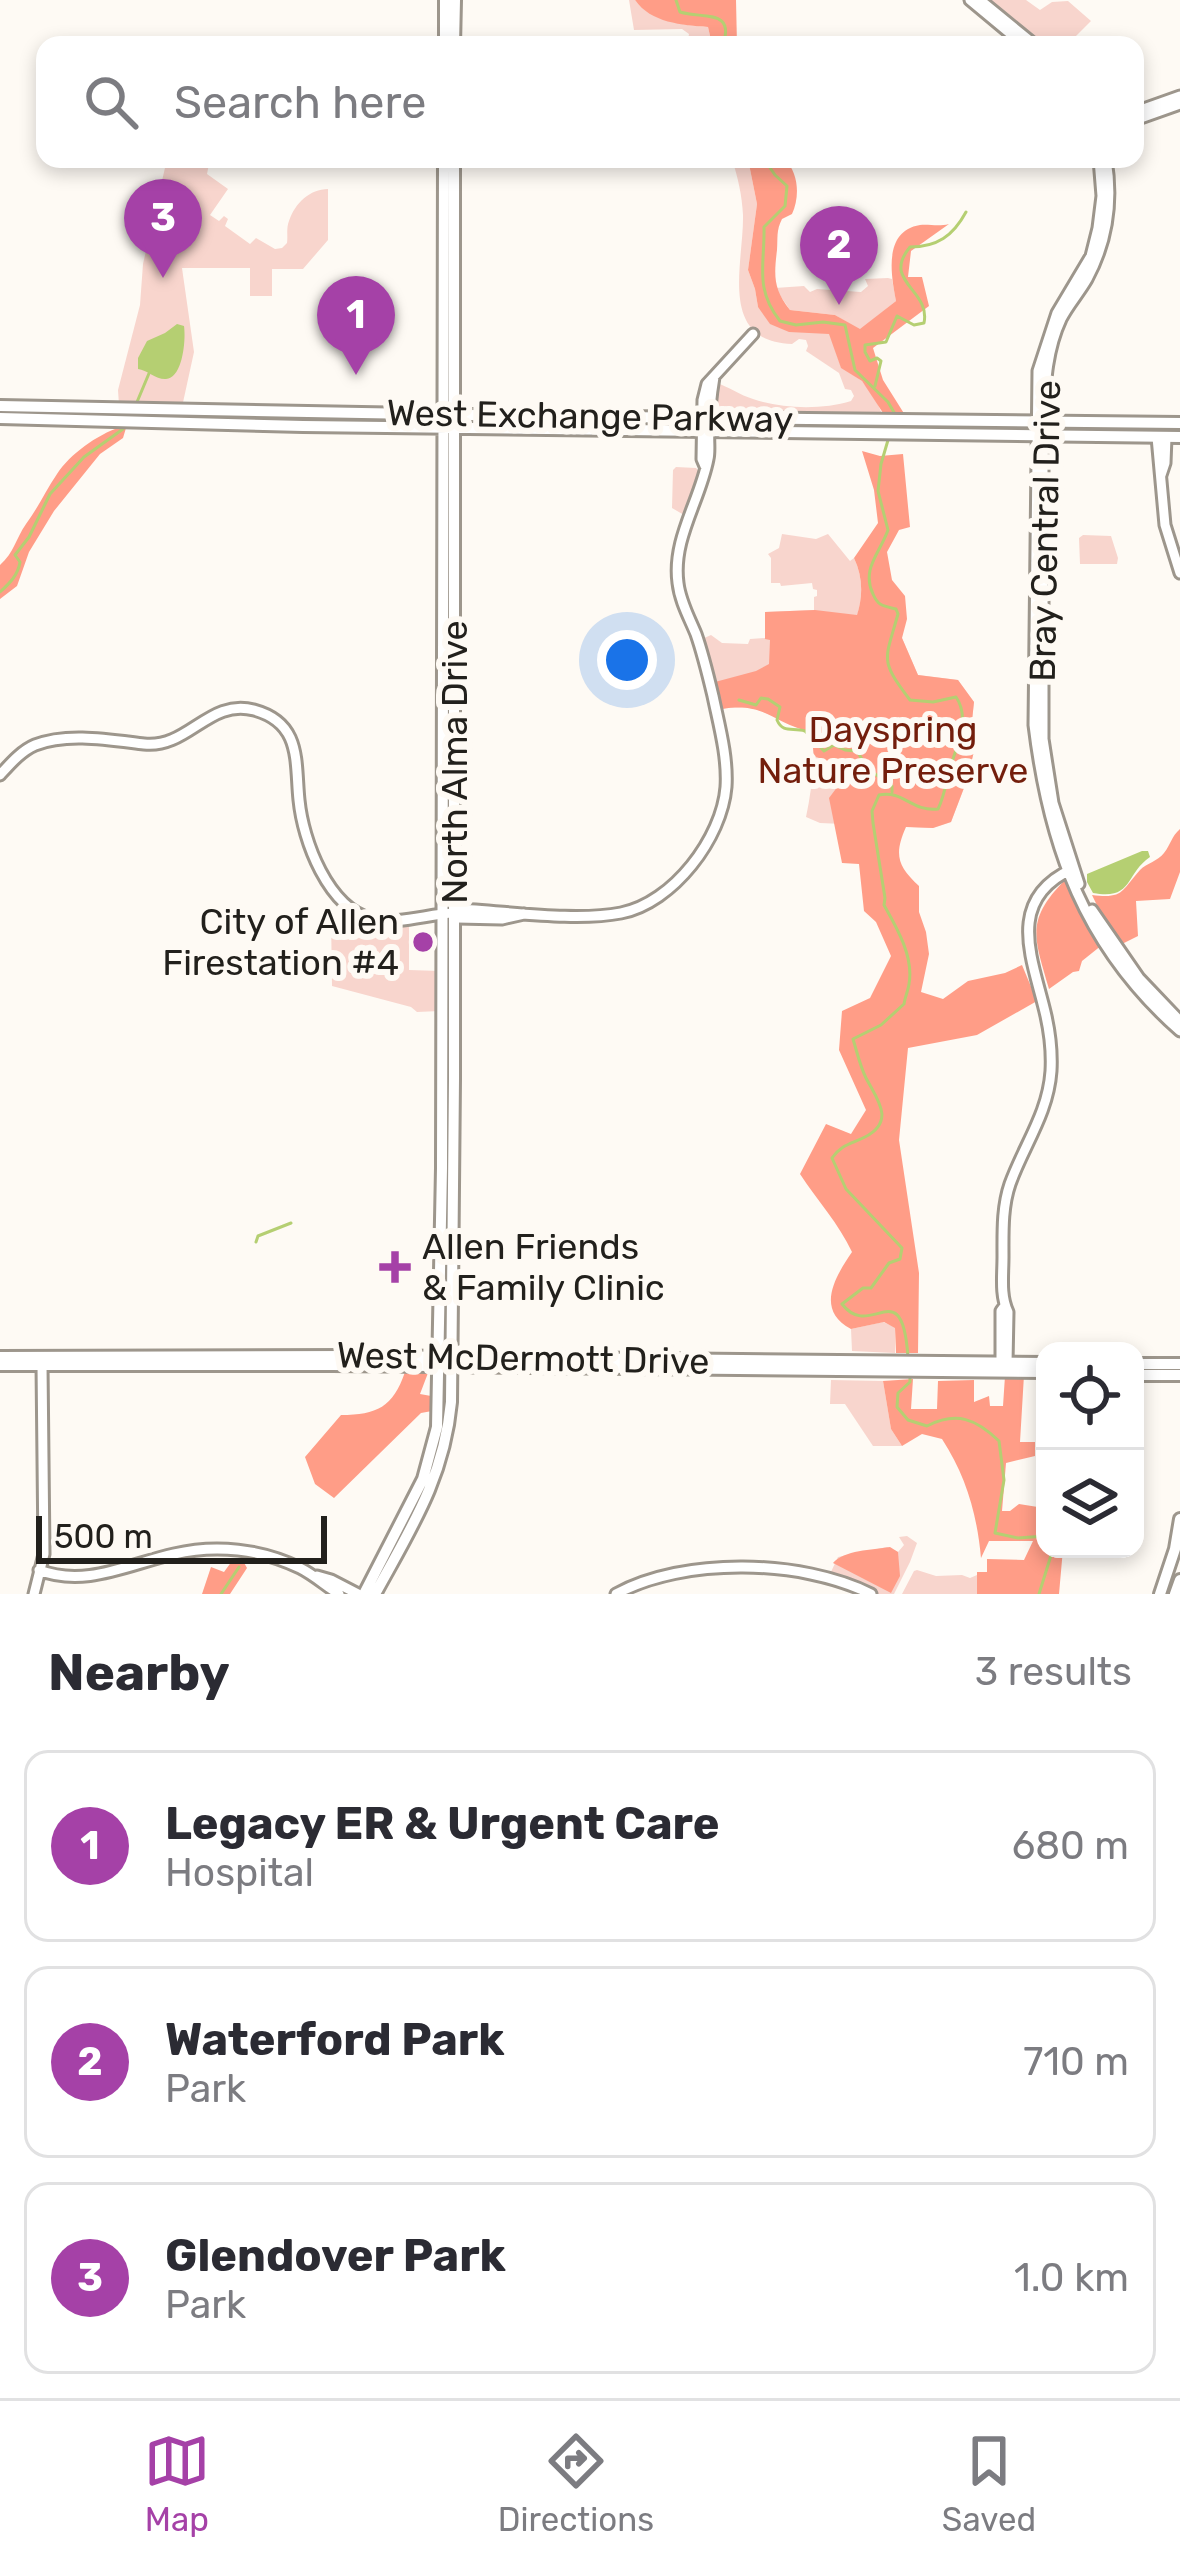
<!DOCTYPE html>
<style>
:root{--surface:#fff;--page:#f2f2f3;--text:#2b2b33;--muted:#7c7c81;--line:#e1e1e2;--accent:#a541a7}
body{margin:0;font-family:Rubik,sans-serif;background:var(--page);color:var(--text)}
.controls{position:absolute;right:36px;bottom:36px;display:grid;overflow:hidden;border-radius:24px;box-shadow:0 6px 18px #0003}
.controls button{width:108px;height:108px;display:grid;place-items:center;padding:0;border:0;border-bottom:3px solid var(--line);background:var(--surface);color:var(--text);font:60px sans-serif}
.scale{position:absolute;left:36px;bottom:30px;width:291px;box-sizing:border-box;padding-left:12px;border:6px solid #22201c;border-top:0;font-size:33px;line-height:42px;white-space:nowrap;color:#22201c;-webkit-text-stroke:9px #fefaf4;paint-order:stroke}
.you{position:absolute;left:627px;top:660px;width:42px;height:42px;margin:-30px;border:9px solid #fff;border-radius:50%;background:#1a73e8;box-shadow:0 0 0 18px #1a73e833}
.badge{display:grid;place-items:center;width:78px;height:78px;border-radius:50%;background:var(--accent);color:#fff;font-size:39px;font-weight:700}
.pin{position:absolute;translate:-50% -99px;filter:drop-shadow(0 3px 6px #0008)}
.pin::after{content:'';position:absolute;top:63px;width:42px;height:36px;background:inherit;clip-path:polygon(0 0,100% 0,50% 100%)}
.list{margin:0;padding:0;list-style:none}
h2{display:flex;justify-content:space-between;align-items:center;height:156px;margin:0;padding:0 48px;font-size:51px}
h2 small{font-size:39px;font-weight:400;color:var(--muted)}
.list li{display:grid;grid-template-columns:78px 1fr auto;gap:36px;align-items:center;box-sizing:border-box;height:192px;margin:0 24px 24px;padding:0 24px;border:3px solid var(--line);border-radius:24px}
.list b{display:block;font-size:45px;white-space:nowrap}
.list p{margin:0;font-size:39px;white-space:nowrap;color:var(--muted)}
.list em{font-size:39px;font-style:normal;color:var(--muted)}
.icon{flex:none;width:66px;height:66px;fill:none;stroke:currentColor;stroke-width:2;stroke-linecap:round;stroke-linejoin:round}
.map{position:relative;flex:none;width:1180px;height:1594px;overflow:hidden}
.search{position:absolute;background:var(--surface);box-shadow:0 6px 18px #0003;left:36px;right:36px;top:36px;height:132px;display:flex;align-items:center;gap:30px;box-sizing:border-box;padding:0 42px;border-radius:24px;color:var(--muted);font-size:45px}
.sheet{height:804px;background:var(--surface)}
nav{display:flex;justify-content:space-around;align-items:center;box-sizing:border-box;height:168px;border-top:3px solid var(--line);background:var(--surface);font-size:33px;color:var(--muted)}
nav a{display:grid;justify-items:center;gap:6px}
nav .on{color:var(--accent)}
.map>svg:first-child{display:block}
</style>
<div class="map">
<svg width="1180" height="1594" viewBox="0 0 1180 1594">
<rect width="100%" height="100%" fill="#fefaf4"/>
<path fill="#f8d5cd" d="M629 0H635C649 20 685 26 708 27L711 40 706 45H687L689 34 682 29 634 30Z
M987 0H1026L1040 10 1052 2 1068 1 1091 21 1067 45H1042Z
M167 159H210L207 174 228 189 210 215 219 221 224 216 228 219 225 226 250 244 256 238 275 249 282 248 287 243C288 236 286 228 289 221 295 203 310 189 328 189V240L303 269H272V296H250V268H182L194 352 182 407 119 405 118 390 140 305 143 264Z
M732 159H748L757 204 748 270 755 289 758 307 830 334 841 367 862 381 875 398 883 416 714 415 713 393 717 383C729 387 740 395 753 399 782 409 822 410 851 401L854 396 851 390 845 389 839 373 806 351 808 346 806 340 799 339 792 344C717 342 744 263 743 215 742 195 738 178 732 159Z
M888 278 892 279 896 301 860 330 835 315 790 310 775 288 804 286 810 292 817 289 861 292 868 286 865 279Z
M676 467 696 468 699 471 692 500 684 515 672 508 673 470Z
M782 534 816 539 828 534 850 561 854 558C863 577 863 596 857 616L902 638 918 675 958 680 974 702 971 730 977 739 967 780 951 822 933 828 820 823 806 817C812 789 815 761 812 732 773 722 766 702 722 709L711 662 702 639 711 635 722 643 748 644 750 639 765 638V612L814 610V597L817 596V590L813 589 812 583 781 586 780 583H771V558L768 554 779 548Z
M1083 535 1111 536 1118 558 1117 564H1080L1079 538Z
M341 906 351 913 409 923V970L440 971V1011L417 1012 411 1007 332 986 331 916Z
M883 1322 895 1327V1353L852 1351 851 1329Z
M831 1380 883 1381 891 1429 902 1446H873L845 1404H830Z
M907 1536 917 1543 910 1562 894 1594H876L830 1574 838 1557 887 1547 898 1552 904 1545 899 1537Z
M917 1570 936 1576 962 1575 970 1578 977 1575 979 1594H902L914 1571Z"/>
<path fill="#ff9d87" d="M635 0H736L737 45H706L711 40 708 27C682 25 651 23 635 0Z
M748 159H784C799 172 800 197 792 214L782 219C776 231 778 237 777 250 774 275 773 289 790 310L835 315 860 329 896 301C891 275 883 231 920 225 930 224 938 227 949 224L911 251 908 277H922L929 306 873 348 883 380 905 415 883 413 862 381 841 368 829 334 789 332 770 324 758 307 755 289 748 270 757 204Z
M120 427 126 428 123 438 100 454 54 511 29 552 17 586 0 599V565C14 553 16 538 26 524 38 508 46 490 57 474 70 454 97 435 120 427Z
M862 451 880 456 903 454 910 527 899 530 887 552 892 580 905 596 907 619 902 638 918 675 958 680 974 702 971 730 977 739 967 780 951 822 933 828 906 827C894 854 897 866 919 886V912L926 932 929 954 921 992 943 999 968 981 1005 973 1022 965 1037 1001 977 1035 908 1048 899 1140 919 1273 918 1353H896L895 1328 884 1322 851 1329C815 1310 835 1277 852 1252 839 1224 817 1200 800 1174L826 1124 851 1134 866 1110 839 1050 842 1011 870 998 891 956 876 922 864 911 859 864 842 863 829 798 841 782 829 762 814 756 811 732C772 723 766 702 722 709L715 682 756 671 769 664 770 640 765 639V612L815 610 857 615C863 596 863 577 854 558L878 523 874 490Z
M1180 829V872L1170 899 1136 901 1138 936 1120 945 1107 926 1092 895C1124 899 1121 891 1140 870 1147 863 1158 861 1164 853 1171 844 1171 837 1180 829Z
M1066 879 1102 945 1082 961 1079 971 1073 972 1049 989C1034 937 1025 920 1066 879Z
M405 1372 428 1373 420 1394 431 1396 432 1411 421 1413 334 1498 315 1484 305 1457 341 1415C377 1415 393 1407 405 1372Z
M1024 1375 1020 1442H1035V1456L1006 1463 1002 1511H1010L1019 1504 1044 1508 1045 1549H1063L1059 1594H977V1572H987V1559L1024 1560 1033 1541H989L981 1558C977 1514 966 1476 942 1439L922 1434 902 1446 891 1429 883 1381 913 1379 911 1409H937L938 1381 974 1380V1402L989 1396 990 1406H1003L1005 1376Z
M890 1547 898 1552 900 1576 891 1593 833 1563C844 1550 872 1550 890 1547Z
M242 1559 247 1568 230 1594H202L211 1567 224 1572 232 1561Z"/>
<path fill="#b5cf72" d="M177 324 184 326C186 339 183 378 166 379 157 380 147 370 138 369V358L147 341 165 333Z
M1142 851H1148L1150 857C1124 875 1134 900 1093 893L1087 882V874Z"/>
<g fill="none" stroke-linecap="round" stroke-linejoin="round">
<path stroke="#b5cf72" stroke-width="3" d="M676 0 680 12C704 19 735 9 723 45
M764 159 775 175 787 186 785 206 764 227C765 264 754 288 780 321L796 325 823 322 845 325 855 370 888 402 895 414
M875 386 881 361 877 358 870 361 865 352V345L886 342 897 316 914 325 924 323C931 289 881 282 910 247 937 247 953 236 966 212
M137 402 150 371
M893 423 881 464 878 491 888 530C880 553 861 569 873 594 878 606 883 606 896 609L898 614C885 661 879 659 910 700L933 702 956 697C971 718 956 748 949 771 946 784 944 797 938 809 911 812 904 790 879 795L872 811 873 823 885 898 884 905C897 928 914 957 909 984 908 991 905 997 904 1004L881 1025 853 1039C857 1052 860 1066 866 1078 877 1099 896 1121 865 1137 851 1144 842 1144 832 1158L846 1189 902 1248 900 1259 889 1263 871 1288H863L842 1304C871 1342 902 1270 908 1357
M0 592C10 583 18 575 20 562L15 555 29 537 50 494 84 457 123 429
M739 700 756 705 761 698 768 699 780 707 777 720C783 734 793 727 805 731L824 751 834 745 845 750 857 751 868 769 892 786V792
M256 1242 258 1236 291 1223
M910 1372V1382L898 1393 897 1407 908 1420 927 1426C957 1411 976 1419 999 1441L1004 1480 995 1533 1018 1538 1045 1536
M221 1594 239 1567
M1039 1594 1053 1549"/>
<defs>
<path id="tertiary" d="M970 0 1024 45
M980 0 1035 45
M1135 112 1180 96
M1135 120 1180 104
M1099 159 1102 196 1098 228 1091 256 1057 313 1038 371 1034 725C1049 848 1085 947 1180 1031
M1157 437 1165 525 1180 573
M705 466 702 459 703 400 707 384 753 334
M1161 475 1165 463 1166 437
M0 775C10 764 21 751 35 745 67 732 111 740 144 744 188 749 209 698 254 710 302 723 295 762 299 800 303 841 328 908 372 919 400 925 427 914 454 913L457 909C506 911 574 922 621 913 673 903 722 838 726 787 728 757 719 725 713 696 708 675 703 654 696 634 689 617 680 601 678 583 672 539 700 501 708 459 710 451 708 440 709 432 709 413 711 395 714 377
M1079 884 1053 803 1043 739V421C1045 386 1046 351 1061 319 1068 305 1079 293 1087 279 1107 242 1113 201 1106 159
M1092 910 1139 978 1180 1021
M454 913 457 918 502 919 524 914
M1001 1366V1311L1004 1307
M1005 1367 1007 1363 1008 1312C1000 1296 1003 1275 1003 1257 1003 1233 1002 1207 1010 1184 1024 1145 1048 1114 1051 1071 1052 1053 1050 1034 1046 1016 1034 962 1003 901 1072 869
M39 1570C85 1588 129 1564 174 1554 216 1544 261 1549 300 1568 314 1575 326 1586 339 1594
M317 1576 331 1580 358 1594
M34 1594 44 1554 42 1365
M616 1594C684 1557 801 1559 871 1594"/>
<path id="secondary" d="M445 45V0
M454 45 455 0
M0 406 520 416 1180 423
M0 418 303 426 1180 437
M0 1357 353 1356 1045 1363
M1135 1364H1180
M0 1365H332L1045 1372
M1135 1375H1180
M364 1594 423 1479 437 1427 442 1168 444 159
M375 1594C411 1528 444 1478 451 1402L454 1079V159
M1160 1594 1175 1549 1180 1519
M1175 1594 1180 1580"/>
</defs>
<use href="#tertiary" stroke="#9d968c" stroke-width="15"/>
<use href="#secondary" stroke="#9d968c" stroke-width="16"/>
<use href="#tertiary" stroke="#fff" stroke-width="9"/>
<use href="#secondary" stroke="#fff" stroke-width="10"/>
</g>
<g fill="#a541a7" stroke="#fefaf4" stroke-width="4.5">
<circle cx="423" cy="942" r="12"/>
<path d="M389 1249h12v12h12v12h-12v12h-12v-12h-12v-12h12z"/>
</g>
<g text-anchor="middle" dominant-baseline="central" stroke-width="12" stroke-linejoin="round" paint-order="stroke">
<g font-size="36" fill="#22201c" stroke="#fefaf4">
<text transform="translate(590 416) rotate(1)">West Exchange Parkway</text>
<text transform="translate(1045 531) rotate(-89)">Bray Central Drive</text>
<text transform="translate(454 762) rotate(-90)">North Alma Drive</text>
<text transform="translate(523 1358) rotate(1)">West McDermott Drive</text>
</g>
<g font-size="36" fill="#731e0c" stroke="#fefaf4">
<text x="893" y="729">Dayspring<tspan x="893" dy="41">Nature Preserve</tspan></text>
</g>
<g font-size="36" fill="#22201c" stroke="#fefaf4" text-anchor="end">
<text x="399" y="921">City of Allen<tspan x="399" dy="41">Firestation #4</tspan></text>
<text x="422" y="1246" text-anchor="start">Allen Friends<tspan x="422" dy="41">&amp; Family Clinic</tspan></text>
</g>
</g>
</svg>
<div class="controls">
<button><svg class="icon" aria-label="locate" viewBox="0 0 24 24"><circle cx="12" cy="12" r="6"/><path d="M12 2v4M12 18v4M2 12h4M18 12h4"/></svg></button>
<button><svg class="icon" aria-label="layers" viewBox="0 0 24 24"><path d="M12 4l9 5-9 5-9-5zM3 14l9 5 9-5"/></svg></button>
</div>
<div class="scale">500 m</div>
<div class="you"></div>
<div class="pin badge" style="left:356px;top:375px">1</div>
<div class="pin badge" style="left:839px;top:305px">2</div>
<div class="pin badge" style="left:163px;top:278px">3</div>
<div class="search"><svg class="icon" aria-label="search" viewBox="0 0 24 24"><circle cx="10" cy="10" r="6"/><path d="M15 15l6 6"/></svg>Search here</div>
</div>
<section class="sheet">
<h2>Nearby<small>3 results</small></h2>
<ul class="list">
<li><span class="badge">1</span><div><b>Legacy ER &amp; Urgent Care</b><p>Hospital</p></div><em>680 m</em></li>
<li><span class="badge">2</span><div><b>Waterford Park</b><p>Park</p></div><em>710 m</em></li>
<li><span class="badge">3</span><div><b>Glendover Park</b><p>Park</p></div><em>1.0 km</em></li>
</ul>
</section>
<nav>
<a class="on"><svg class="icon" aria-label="map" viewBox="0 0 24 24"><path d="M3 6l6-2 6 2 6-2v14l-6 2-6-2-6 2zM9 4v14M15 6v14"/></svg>Map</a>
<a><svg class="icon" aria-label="directions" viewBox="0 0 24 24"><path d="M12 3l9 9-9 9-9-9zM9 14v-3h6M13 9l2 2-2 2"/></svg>Directions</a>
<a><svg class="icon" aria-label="saved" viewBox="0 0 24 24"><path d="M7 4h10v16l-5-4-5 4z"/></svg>Saved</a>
</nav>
